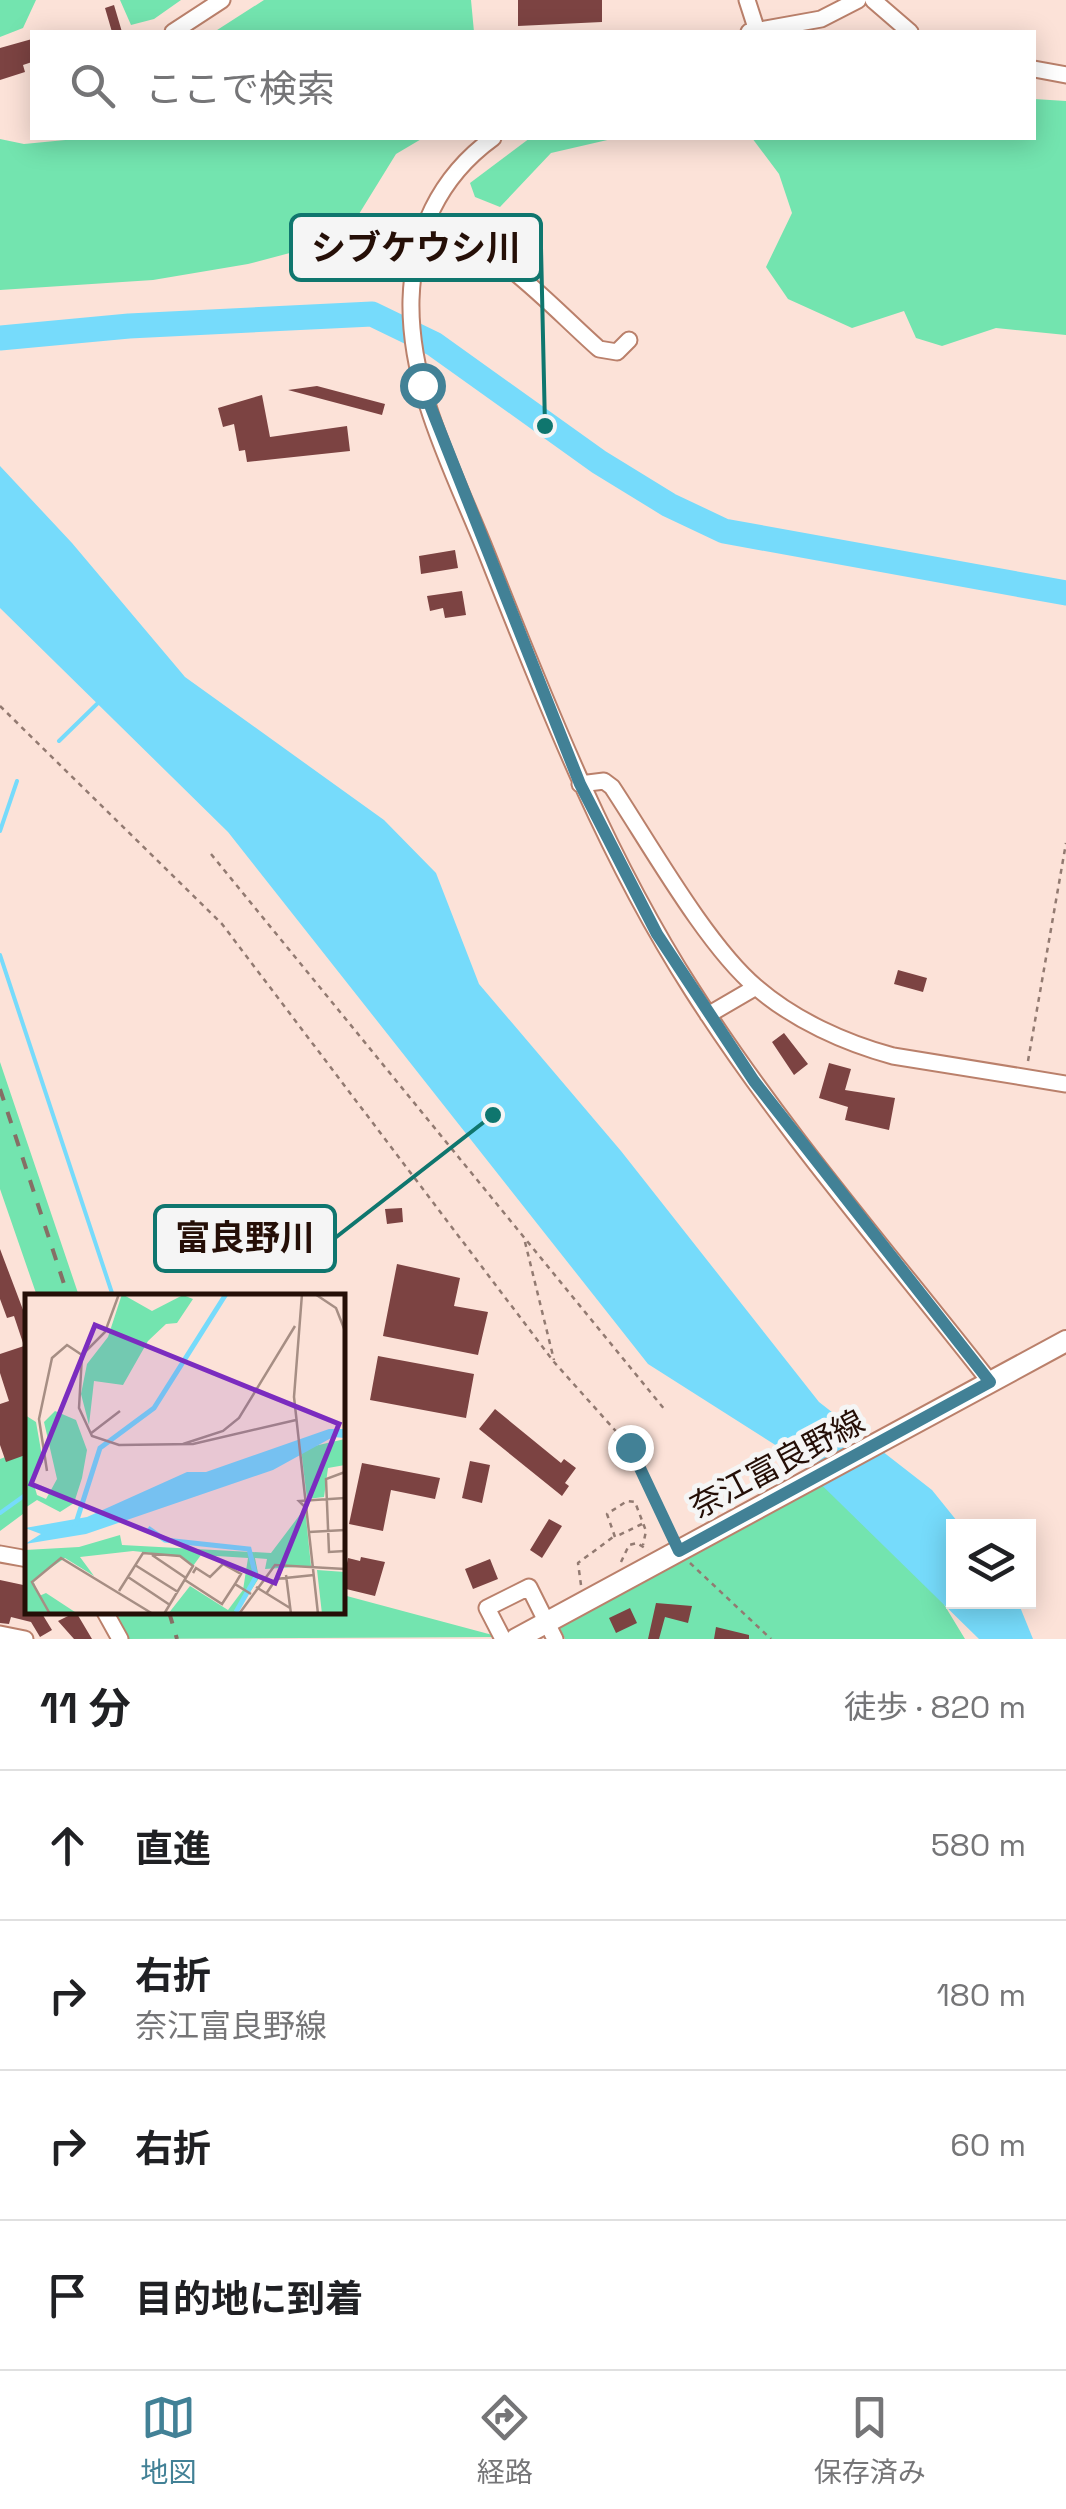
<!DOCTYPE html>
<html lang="ja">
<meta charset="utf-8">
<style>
:root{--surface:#fff;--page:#f2f2f2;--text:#202124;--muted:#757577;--line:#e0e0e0;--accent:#428196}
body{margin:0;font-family:"Space Grotesk","Noto Sans JP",sans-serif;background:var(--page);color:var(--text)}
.controls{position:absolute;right:30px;bottom:30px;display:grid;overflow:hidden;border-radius:0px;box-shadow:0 5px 25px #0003}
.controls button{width:90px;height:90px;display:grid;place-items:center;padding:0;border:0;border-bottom:2px solid var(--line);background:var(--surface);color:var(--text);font:50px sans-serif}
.stop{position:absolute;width:30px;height:30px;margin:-22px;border:8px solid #428196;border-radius:50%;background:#fff}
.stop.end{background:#428196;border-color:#fff;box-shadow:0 2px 10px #0008}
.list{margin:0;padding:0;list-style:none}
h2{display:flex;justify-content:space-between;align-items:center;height:130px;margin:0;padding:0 40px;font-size:42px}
h2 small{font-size:32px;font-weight:400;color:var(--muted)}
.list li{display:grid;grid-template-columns:65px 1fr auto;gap:30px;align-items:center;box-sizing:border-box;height:150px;padding:0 40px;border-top:2px solid var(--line)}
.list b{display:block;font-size:38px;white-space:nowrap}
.list p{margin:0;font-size:32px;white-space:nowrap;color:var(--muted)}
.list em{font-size:32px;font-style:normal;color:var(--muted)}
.icon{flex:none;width:55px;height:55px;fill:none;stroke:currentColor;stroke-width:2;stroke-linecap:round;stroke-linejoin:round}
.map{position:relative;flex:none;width:1066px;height:1639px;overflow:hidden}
.search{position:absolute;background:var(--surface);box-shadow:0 5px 25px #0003;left:30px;right:30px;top:30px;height:110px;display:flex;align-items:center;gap:25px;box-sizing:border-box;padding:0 35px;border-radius:0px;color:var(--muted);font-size:38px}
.sheet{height:730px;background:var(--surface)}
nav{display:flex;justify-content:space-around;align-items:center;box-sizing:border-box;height:140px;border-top:2px solid var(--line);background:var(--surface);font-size:28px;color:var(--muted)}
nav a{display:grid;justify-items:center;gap:5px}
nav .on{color:var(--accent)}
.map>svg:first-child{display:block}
</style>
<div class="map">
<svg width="1066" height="1639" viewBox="0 0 1066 1639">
<rect width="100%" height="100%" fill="#fce2d8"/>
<path fill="#73e4af" d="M0 0H36L23 28 0 37Z
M120 0H181L154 19 131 25Z
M264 0H471L474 32H214Z
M1034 99 1066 101V335L996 328 942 346 916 338 904 311 852 328 788 299 766 267 792 213 779 174 752 138H1034Z
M86 138H423L396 154 359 214 324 244 248 264 153 280 0 290V139L24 144Z
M530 138H616L551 153 500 207 475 197 470 183Z
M0 1062 79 1296H37L0 1189Z
M27 1449V1511L0 1531V1459Z
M833 1479 928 1578 965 1639H565L559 1626Z
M343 1595 500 1637 126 1639 113 1612H342Z"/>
<path fill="#76dbfb" d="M0 466 72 543 185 677 384 820 436 873 479 984 621 1151 819 1402 932 1490 961 1526H954V1602H1018L1033 1639H979L791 1455 648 1364 228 832 0 608Z"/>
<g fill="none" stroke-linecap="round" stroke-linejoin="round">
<path stroke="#76dbfb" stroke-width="4" d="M59 741 99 702
M0 831 17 781
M0 955 113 1296
M0 1513 28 1493"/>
<path stroke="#76dbfb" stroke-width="25" d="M0 338 129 326 372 314 434 344 599 462 669 505 724 531 1066 593"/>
</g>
<path fill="#7c4342" d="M518 0H602V22L518 26Z
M114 5 122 32H112L105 8Z
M32 39V62L23 65 25 72 0 80V48Z
M317 386 385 404 382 415 288 390Z
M262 395 270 437 347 426 350 451 247 462 245 450 239 451 234 424 223 427 218 408Z
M455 550 458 568 421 574 419 556Z
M462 591 466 615 445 618 443 608 430 611 427 596Z
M898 970 927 978 923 992 894 984Z
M784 1033 808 1064 794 1075 772 1042Z
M829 1063 851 1069 845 1090 895 1098 889 1130 845 1120 848 1107 819 1098Z
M402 1208 403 1222 387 1224 385 1209Z
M0 1249 28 1323V1454L6 1462 0 1445V1404L9 1401 0 1373V1354L24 1346 14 1316 7 1318 0 1299Z
M397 1264 460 1278 454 1306 488 1312 478 1355 383 1336Z
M378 1356 474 1374 466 1418 370 1400Z
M495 1409 561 1463 564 1459 576 1468 565 1483 569 1486 562 1496 479 1429Z
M470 1461 490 1465 482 1503 462 1498Z
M362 1463 440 1478 435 1499 391 1490 383 1531 349 1524Z
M549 1519 562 1526 542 1558 530 1550Z
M361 1557 385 1562 375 1596 342 1588 348 1558 360 1561Z
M490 1559 498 1579 473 1589 465 1569Z
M0 1580 28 1586V1612H41L52 1630 40 1637 31 1622 11 1617 9 1624 0 1623Z
M656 1603 692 1606 688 1623 665 1617 659 1639H648Z
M630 1608 637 1623 616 1633 609 1618Z
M76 1612 92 1639H74L58 1621Z
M716 1627 749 1635V1639H714Z"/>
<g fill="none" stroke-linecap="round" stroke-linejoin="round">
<defs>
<path id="minor" d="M747 0 757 31
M873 0 910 32
M173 32 222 0
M749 32 821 19 858 0
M1034 69 1066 75
M493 138C439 177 413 234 411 300 409 389 454 472 486 552 546 703 604 853 692 990 780 1128 889 1253 990 1382
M425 224C495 241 546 302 599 349L617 352 629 340
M580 784 604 781 612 787C649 843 707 946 756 987 794 1020 845 1043 893 1056L1066 1084
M708 1015 756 987
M0 1554 28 1559
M105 1612 120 1639
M0 1634 25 1639
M503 1639 487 1608 529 1587 555 1639"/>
<path id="major" d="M516 1639 1066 1341"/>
</defs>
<use href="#minor" stroke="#ba806b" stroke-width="19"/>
<use href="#major" stroke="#ba806b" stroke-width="24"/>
<path stroke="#927a71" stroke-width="2.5" stroke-dasharray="5 5" stroke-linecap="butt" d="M0 706 222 924 554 1362 630 1447 672 1536
M211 854 665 1410
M1028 1061 1066 843
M525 1242 554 1360
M642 1524 615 1537 607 1514 627 1501 635 1502 646 1531 643 1545
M621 1562 629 1545 637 1543 648 1550
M690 1563 771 1639
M581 1585 578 1563 613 1537"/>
<use href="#minor" stroke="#fff" stroke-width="15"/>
<use href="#major" stroke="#fff" stroke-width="20"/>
<path stroke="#866e65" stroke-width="4" stroke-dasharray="12 12" stroke-linecap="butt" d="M0 1089 68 1296
M169 1612 177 1639"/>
</g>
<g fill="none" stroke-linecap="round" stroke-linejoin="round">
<path stroke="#428196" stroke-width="12" d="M422 385 580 784 657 934 754 1081 990 1382 679 1551 630 1447"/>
</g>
<g text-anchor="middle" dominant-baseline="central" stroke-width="10" stroke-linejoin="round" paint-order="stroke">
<g font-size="32" fill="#250f07" stroke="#f5f5f5">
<text transform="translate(777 1464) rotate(-28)">奈江富良野線</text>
</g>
</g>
<g transform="translate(25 1294)">
<rect width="320" height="320" fill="#fce2d8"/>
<path d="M97 0 127 17 158 1 168 5 152 29 141 30 123 47 98 91 69 87 64 131 56 100 62 70 83 43ZM30 117 51 126 62 156 57 184 49 209 35 218 12 206 0 214V121L11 128 18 168 7 184 12 201 21 205 32 185 19 128ZM320 145V171L303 174 299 203 282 205 276 155ZM280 214 286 272 240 275 242 265 230 264 234 284 211 320H143L165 292 203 316 218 296 223 264 176 261 168 272 155 262 108 257 55 263 69 282 40 264 8 286 14 302 21 299 53 320H0V256L54 253 95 241 97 251 246 259ZM292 276 320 278V320H297Z" fill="#73e4af"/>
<path d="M304 135H320V144L308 143 248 176 61 240 0 250 16 240 0 234 62 223 162 178H181Z" fill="#76dbfb"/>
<path fill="none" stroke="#76dbfb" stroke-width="5" d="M50 232 75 154 129 114 201 0M123 234 140 246 224 255 231 283 211 318"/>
<path fill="none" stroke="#a68e84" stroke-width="2.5" d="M94 0 80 38 57 61 54 114 67 142 94 151 168 150 271 126M277 0 269 103 293 320M290 0 311 14 320 37M65 140 95 117M158 150 198 137 214 124 270 32M22 177 14 125 27 64 42 51 57 61M320 178 301 185 304 258 320 257M281 214 274 207 320 204M284 238 320 236M127 261 161 284M110 271 153 298M168 279 171 274 185 283 198 270 216 280 210 290 226 300M261 281 266 320M103 283 145 311M160 286 197 310 210 290M231 293 265 314M94 297 118 259 155 262 168 272 139 320M241 300 251 285 289 281M25 320 7 288 36 264 128 320M214 320 250 271 320 275"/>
<path fill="#7b2cbf" fill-opacity="0.15" stroke="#7b2cbf" stroke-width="5" d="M70 31 314 130 250 289 6 190Z"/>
<rect width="320" height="320" fill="none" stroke="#250f07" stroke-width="5"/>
</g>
<path fill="none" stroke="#0f766e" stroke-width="4" d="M545 426L541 248M493 1115L335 1238"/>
<g fill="#0f766e" stroke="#f5f5f5" stroke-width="4">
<circle cx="545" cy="426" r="10"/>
<circle cx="493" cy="1115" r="10"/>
</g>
<g fill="#f5f5f5" stroke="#0f766e" stroke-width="4">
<rect x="291" y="215" width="250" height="65" rx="10"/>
<rect x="155" y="1206" width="180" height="65" rx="10"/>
</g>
<g font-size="35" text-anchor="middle" font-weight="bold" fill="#250f07">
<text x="416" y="260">シブケウシ川</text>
<text x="245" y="1250">富良野川</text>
</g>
</svg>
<div class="controls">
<button><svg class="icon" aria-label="layers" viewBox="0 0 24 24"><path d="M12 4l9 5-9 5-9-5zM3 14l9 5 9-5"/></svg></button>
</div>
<div class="stop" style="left:422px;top:385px"></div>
<div class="stop end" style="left:630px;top:1447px"></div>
<div class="search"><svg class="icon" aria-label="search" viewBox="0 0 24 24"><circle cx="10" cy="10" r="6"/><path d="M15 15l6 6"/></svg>ここで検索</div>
</div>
<section class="sheet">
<h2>11 分<small>徒歩 · 820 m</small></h2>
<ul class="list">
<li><svg class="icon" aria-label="ahead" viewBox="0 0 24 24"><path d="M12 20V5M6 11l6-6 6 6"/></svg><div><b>直進</b></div><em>580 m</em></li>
<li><svg class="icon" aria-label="right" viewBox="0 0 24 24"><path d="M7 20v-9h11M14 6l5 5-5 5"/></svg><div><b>右折</b><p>奈江富良野線</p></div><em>180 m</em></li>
<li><svg class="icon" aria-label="right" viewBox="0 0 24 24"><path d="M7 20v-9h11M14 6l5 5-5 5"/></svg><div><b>右折</b></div><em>60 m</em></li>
<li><svg class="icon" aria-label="arrive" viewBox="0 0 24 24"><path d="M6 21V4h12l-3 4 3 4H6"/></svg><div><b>目的地に到着</b></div></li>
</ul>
</section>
<nav>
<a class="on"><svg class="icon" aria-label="map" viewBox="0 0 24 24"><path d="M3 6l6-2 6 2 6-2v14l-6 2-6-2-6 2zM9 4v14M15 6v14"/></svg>地図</a>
<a><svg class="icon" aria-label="directions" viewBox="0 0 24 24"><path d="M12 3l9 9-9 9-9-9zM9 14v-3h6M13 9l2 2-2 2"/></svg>経路</a>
<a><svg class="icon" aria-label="saved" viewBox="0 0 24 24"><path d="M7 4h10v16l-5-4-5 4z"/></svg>保存済み</a>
</nav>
